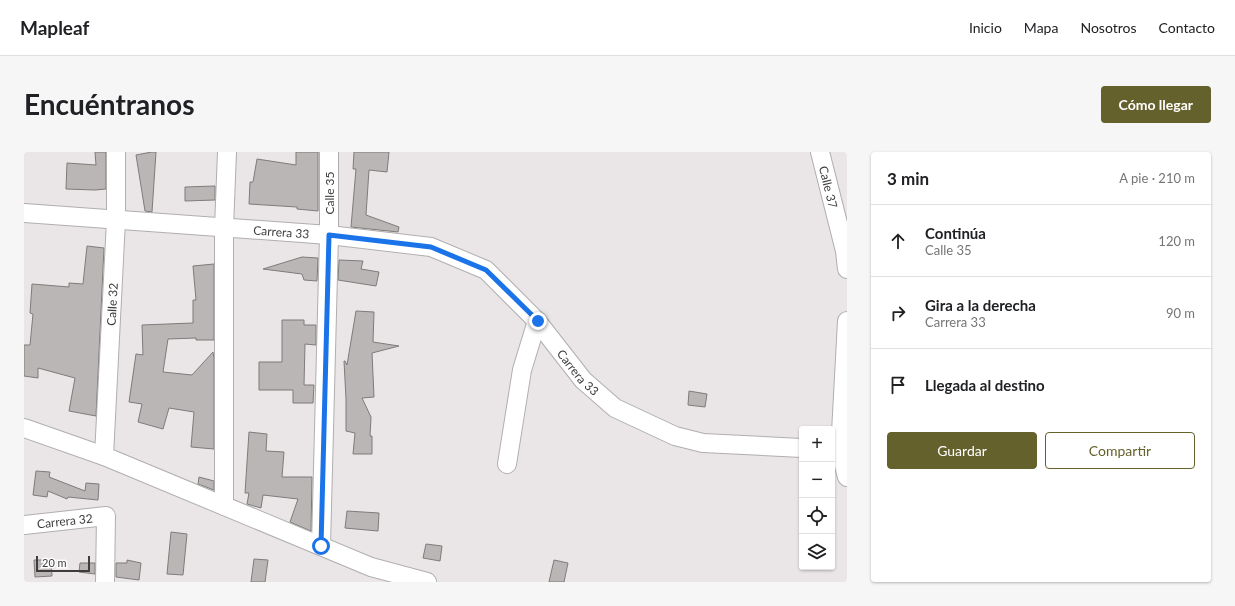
<!DOCTYPE html>
<html lang="es">
<meta charset="utf-8">
<style>
:root{--surface:#fff;--page:#f6f6f6;--text:#202124;--muted:#757577;--line:#e0e0e0;--accent:#65612d}
body{margin:0;font-family:Lato,sans-serif;background:var(--page);color:var(--text)}
.controls{position:absolute;right:12px;bottom:12px;display:grid;overflow:hidden;border-radius:4px;box-shadow:0 1px 3px #0004}
.controls button{width:36px;height:36px;display:grid;place-items:center;padding:0;border:0;border-bottom:1px solid var(--line);background:var(--surface);color:var(--text);font:20px sans-serif}
.scale{position:absolute;left:12px;bottom:10px;width:54px;box-sizing:border-box;padding-left:4px;border:2px solid #3e3c3d;border-top:0;font-size:11px;line-height:14px;white-space:nowrap;color:#3e3c3d;-webkit-text-stroke:3px #fff;paint-order:stroke}
.stop{position:absolute;width:12px;height:12px;margin:-9px;border:3px solid #1a73e8;border-radius:50%;background:#fff}
.stop.end{background:#1a73e8;border-color:#fff;box-shadow:0 1px 4px #0008}
.list{margin:0;padding:0;list-style:none}
h2{display:flex;justify-content:space-between;align-items:center;height:52px;margin:0;padding:0 16px;font-size:17px}
h2 small{font-size:13px;font-weight:400;color:var(--muted)}
.list li{display:grid;grid-template-columns:26px 1fr auto;gap:12px;align-items:center;box-sizing:border-box;height:72px;padding:0 16px;border-top:1px solid var(--line)}
.list b{display:block;font-size:15px;white-space:nowrap}
.list p{margin:0;font-size:13px;white-space:nowrap;color:var(--muted)}
.list em{font-size:13px;font-style:normal;color:var(--muted)}
.actions{display:flex;gap:8px;padding:12px 16px}
.actions a{flex:1;padding:9px 0;border:1px solid var(--accent);border-radius:4px;text-align:center;font-size:14px;color:var(--accent)}
.actions .main{background:var(--accent);color:#fff}
.icon{flex:none;width:22px;height:22px;fill:none;stroke:currentColor;stroke-width:2;stroke-linecap:round;stroke-linejoin:round}
.map{position:relative;flex:none;width:823px;height:430px;overflow:hidden;border-radius:4px}
header{display:flex;align-items:center;gap:24px;box-sizing:border-box;height:56px;padding:0 20px;background:var(--surface);border-bottom:1px solid var(--line)}
header strong{font-size:19px}
nav{display:flex;gap:22px;margin-inline-start:auto;font-size:14px}
.intro{display:flex;align-items:center;justify-content:space-between;box-sizing:border-box;height:96px;padding:0 24px}
h1{margin:0;font-size:28px}
.button{padding:10px 18px;border-radius:4px;background:var(--accent);color:#fff;font-size:14px;font-weight:700}
main{display:flex;gap:24px;padding:0 24px}
aside{flex:1;background:var(--surface);border-radius:4px;box-shadow:0 1px 3px #0004}
.map>svg:first-child{display:block}
</style>
<header>
<strong>Mapleaf</strong>
<nav><a>Inicio</a><a>Mapa</a><a>Nosotros</a><a>Contacto</a></nav>
</header>
<div class="intro"><h1>Encuéntranos</h1><a class="button">Cómo llegar</a></div>
<main>
<div class="map">
<svg width="823" height="430" viewBox="0 0 823 430">
<rect width="100%" height="100%" fill="#eae6e8"/>
<path fill="#bab6b6" stroke="#7e7b7b" d="M71 0H82V37L71 38 42 37 43 11 72 13Z
M128 0H132L128 60 121 59 112 3Z
M272 0H294V59L273 57V55L225 52 226 30H229L233 7 272 13Z
M330 0H365L363 20 345 18 342 63 375 75 374 80 327 75 332 17H329Z
M191 34V48L161 49V35Z
M63 94 80 96 72 264 45 259 51 226 14 216V226L0 224V193H6L9 162 6 161 8 132 45 135V131L59 132Z
M278 105 294 106 293 129 280 128 278 122 239 117Z
M315 108 339 109 337 117 355 120 352 134 314 128Z
M190 112V188H172V186L144 187 139 220 168 223 189 200 190 206V297L167 295 170 260 145 256 139 277 114 270 118 252 105 250 112 202 119 203 118 173 169 171V148H172L169 114Z
M332 159 350 160 349 190 375 194 348 201 350 245 338 246 347 265 346 284H348V302H329L331 281 322 279V247L320 209H321L323 213Z
M258 168H280V173H292V193L281 192 280 233H290L289 251H269V238H235V210H258Z
M665 239 683 242 681 255 664 253Z
M225 280 243 282 242 299 260 300 258 325H288L287 379 266 370 274 347 239 343 237 356 223 352 225 341H221Z
M12 319 26 320 25 325 61 339 62 331 75 332 74 348 44 345 43 347 24 339 23 345 9 343Z
M175 325 190 329V338L174 332Z
M323 359 355 361 354 379 321 376Z
M147 380 163 382 159 423 143 422Z
M402 392 418 394 416 409 399 406Z
M230 407 244 408 241 430H227Z
M10 408H27L28 424 11 425Z
M103 408 117 411 115 428 92 425V411H103Z
M530 408 544 411 540 430H525Z
M56 411H71V422L55 420Z"/>
<g fill="none" stroke-linecap="round" stroke-linejoin="round">
<defs>
<g id="minor">
<path id="s1" d="M796 0 821 99 823 117"/>
<path id="s2" d="M0 61 305 83 407 95 462 118 513 169 559 228 591 256 651 284 679 291 778 296"/>
<path d="M823 169 816 299 823 325"/>
<path d="M0 276 80 304 347 415 403 430"/>
<path id="s3" d="M80 304 92 68V0"/>
<path d="M483 312 498 218 513 169"/>
<path d="M200 354V76L203 0"/>
<path id="s4" d="M0 373 82 364 81 430"/>
<path d="M297 394 305 83V0"/>
</g>
</defs>
<use href="#minor" stroke="#b1aeaf" stroke-width="20"/>
<use href="#minor" stroke="#fff" stroke-width="18"/>
</g>
<g fill="none" stroke-linecap="round" stroke-linejoin="round">
<path stroke="#1a73e8" stroke-width="5" d="M297 394 305 83 407 95 462 118 514 169"/>
</g>
<g text-anchor="middle" dominant-baseline="central" stroke-width="4" stroke-linejoin="round" paint-order="stroke">
<g font-size="12" fill="#3e3c3d" stroke="#fff">
<text stroke="none"><textPath href="#s1" startOffset="36">Calle 37</textPath></text>
<text transform="translate(305 41) rotate(-90)">Calle 35</text>
<text stroke="none"><textPath href="#s2" startOffset="258">Carrera 33</textPath></text>
<text stroke="none"><textPath href="#s3" startOffset="152">Calle 32</textPath></text>
<text stroke="none"><textPath href="#s2" startOffset="606">Carrera 33</textPath></text>
<text stroke="none"><textPath href="#s4" startOffset="41">Carrera 32</textPath></text>
</g>
</g>
</svg>
<div class="controls">
<button>+</button>
<button>−</button>
<button><svg class="icon" aria-label="locate" viewBox="0 0 24 24"><circle cx="12" cy="12" r="6"/><path d="M12 2v4M12 18v4M2 12h4M18 12h4"/></svg></button>
<button><svg class="icon" aria-label="layers" viewBox="0 0 24 24"><path d="M12 4l9 5-9 5-9-5zM3 14l9 5 9-5"/></svg></button>
</div>
<div class="scale">20 m</div>
<div class="stop" style="left:297px;top:394px"></div>
<div class="stop end" style="left:514px;top:169px"></div>
</div>
<aside>
<h2>3 min<small>A pie · 210 m</small></h2>
<ul class="list">
<li><svg class="icon" aria-label="ahead" viewBox="0 0 24 24"><path d="M12 20V5M6 11l6-6 6 6"/></svg><div><b>Continúa</b><p>Calle 35</p></div><em>120 m</em></li>
<li><svg class="icon" aria-label="right" viewBox="0 0 24 24"><path d="M7 20v-9h11M14 6l5 5-5 5"/></svg><div><b>Gira a la derecha</b><p>Carrera 33</p></div><em>90 m</em></li>
<li><svg class="icon" aria-label="arrive" viewBox="0 0 24 24"><path d="M6 21V4h12l-3 4 3 4H6"/></svg><div><b>Llegada al destino</b></div></li>
</ul>
<div class="actions"><a class="main">Guardar</a><a>Compartir</a></div>
</aside>
</main>
